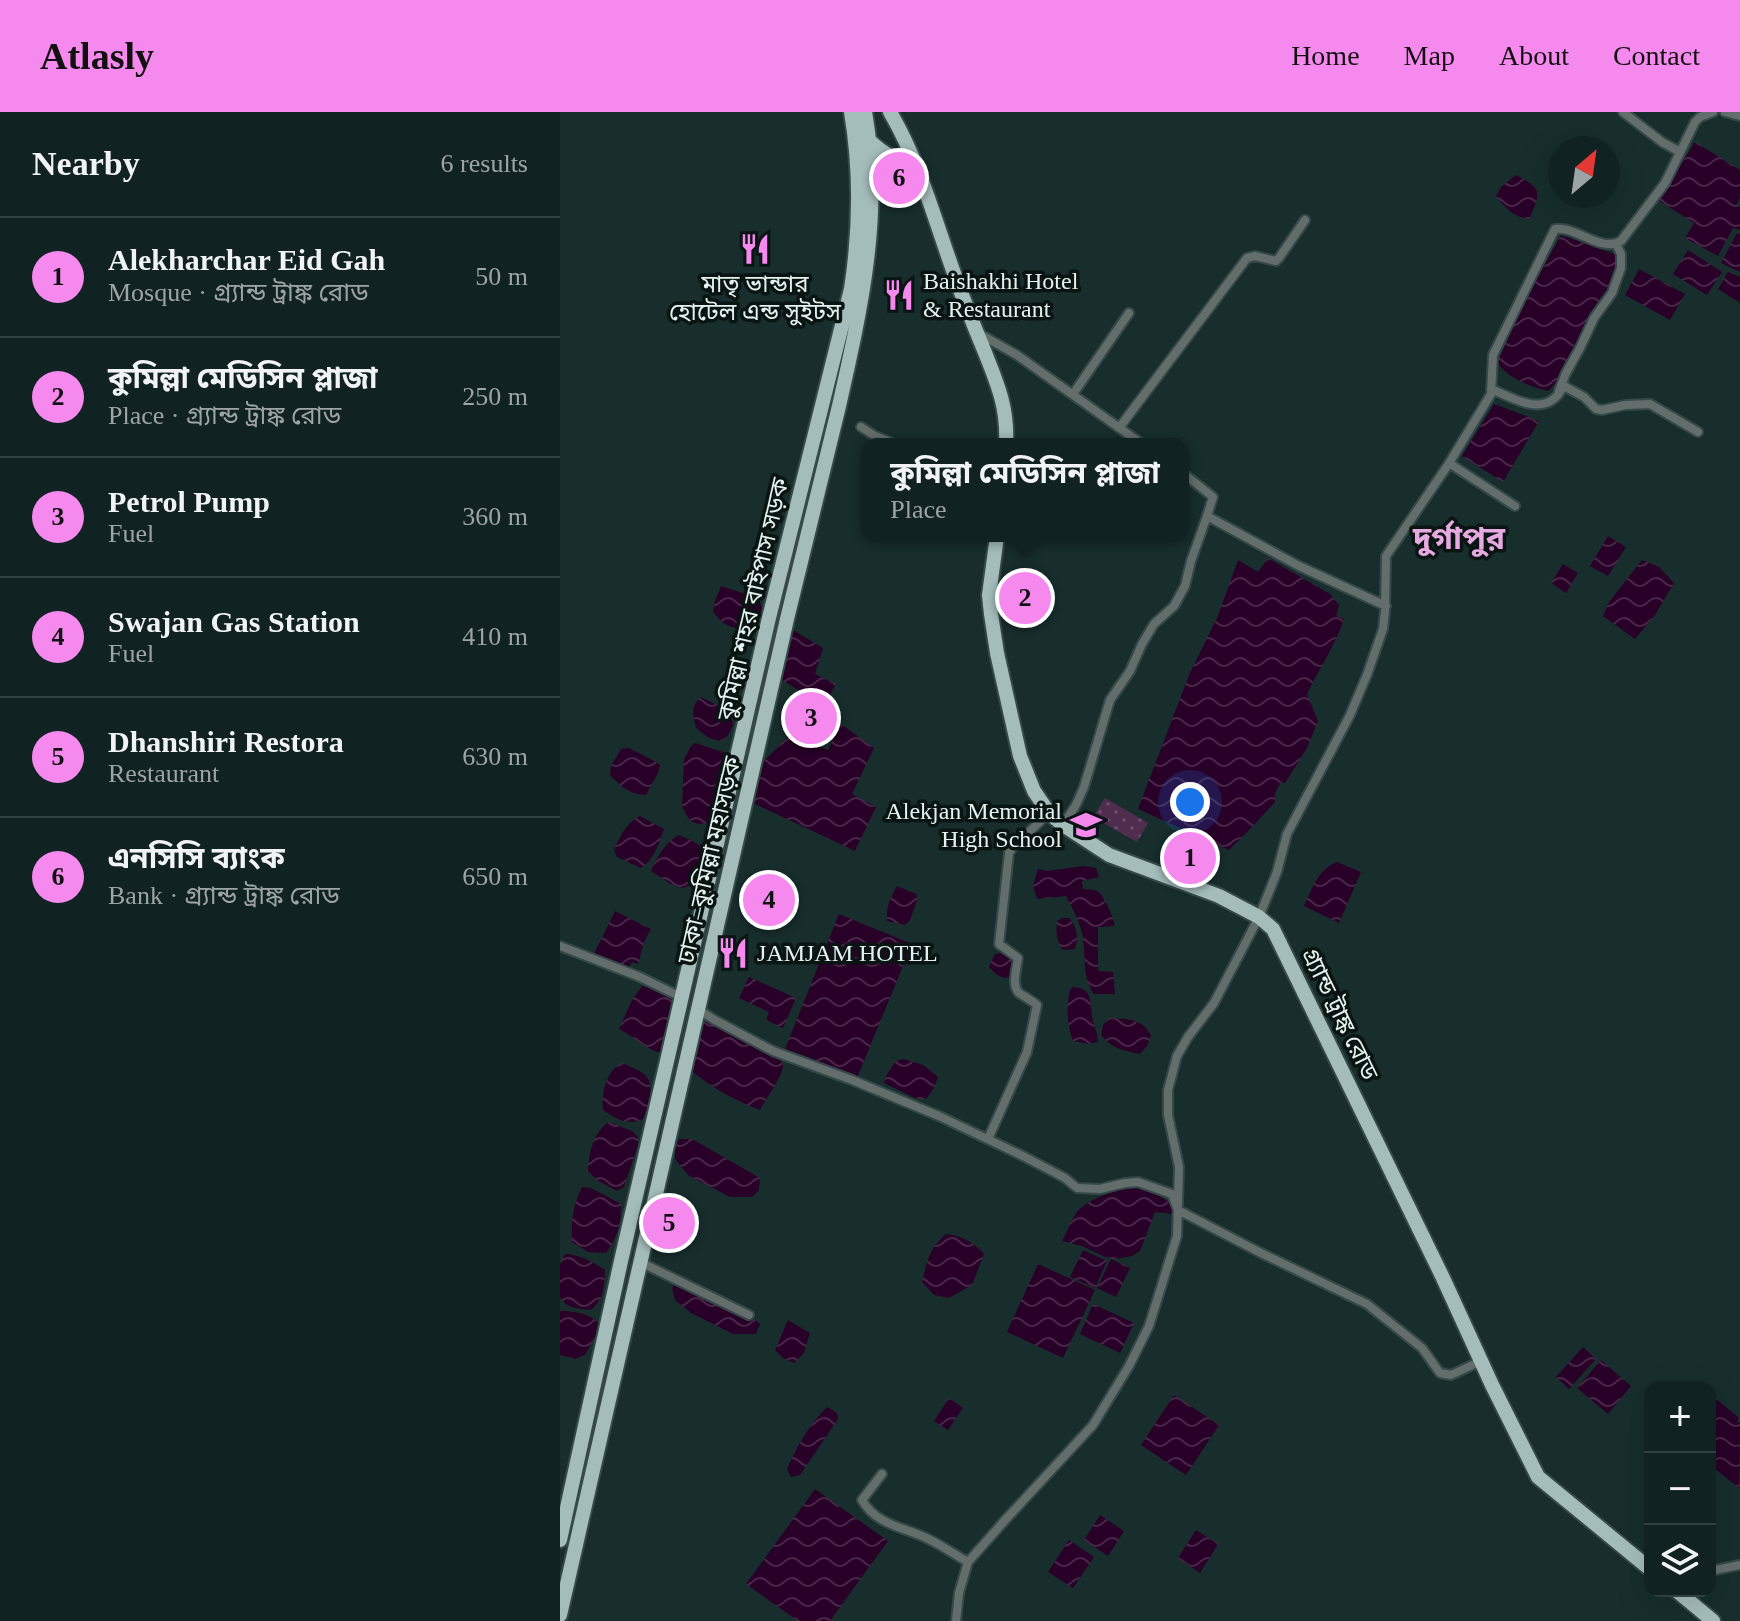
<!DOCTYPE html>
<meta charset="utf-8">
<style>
:root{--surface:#122;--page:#1e2f2f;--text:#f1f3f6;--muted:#9ca4a5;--line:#303f40;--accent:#f589ee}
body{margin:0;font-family:"Times New Roman","Noto Sans Bengali",serif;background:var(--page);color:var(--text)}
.controls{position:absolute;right:24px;bottom:24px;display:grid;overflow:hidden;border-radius:16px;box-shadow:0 8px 32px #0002}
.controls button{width:72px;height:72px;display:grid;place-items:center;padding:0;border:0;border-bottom:2px solid var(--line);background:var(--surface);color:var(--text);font:40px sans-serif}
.compass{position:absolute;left:988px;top:24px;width:72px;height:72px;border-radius:50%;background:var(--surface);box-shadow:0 8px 32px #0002;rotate:29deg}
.you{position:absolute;left:630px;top:690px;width:28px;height:28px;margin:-20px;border:6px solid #fff;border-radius:50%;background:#1a73e8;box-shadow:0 0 0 12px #1a73e833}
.badge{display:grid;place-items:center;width:52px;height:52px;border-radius:50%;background:var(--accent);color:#111;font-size:26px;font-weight:700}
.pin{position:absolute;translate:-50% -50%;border:4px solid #fff;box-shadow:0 2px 8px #0006}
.popup{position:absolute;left:301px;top:326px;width:328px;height:104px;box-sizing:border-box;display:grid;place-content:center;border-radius:16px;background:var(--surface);filter:drop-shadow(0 2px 6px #0005);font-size:26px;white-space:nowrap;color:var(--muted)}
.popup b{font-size:30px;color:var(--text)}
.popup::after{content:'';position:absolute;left:50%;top:100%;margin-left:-16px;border:16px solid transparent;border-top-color:var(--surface)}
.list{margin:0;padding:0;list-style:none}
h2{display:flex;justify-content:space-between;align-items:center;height:104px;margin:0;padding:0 32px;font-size:34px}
h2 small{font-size:26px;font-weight:400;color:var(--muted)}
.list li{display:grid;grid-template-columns:52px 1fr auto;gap:24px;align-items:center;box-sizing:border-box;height:120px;padding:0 32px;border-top:2px solid var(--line)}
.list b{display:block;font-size:30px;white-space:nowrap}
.list p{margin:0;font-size:26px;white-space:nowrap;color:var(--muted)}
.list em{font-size:26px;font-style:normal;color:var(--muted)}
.icon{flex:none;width:44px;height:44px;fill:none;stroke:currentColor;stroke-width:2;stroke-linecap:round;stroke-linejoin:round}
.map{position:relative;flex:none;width:1180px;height:1509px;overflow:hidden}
header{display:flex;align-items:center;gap:48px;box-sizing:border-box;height:112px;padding:0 40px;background:var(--accent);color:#111}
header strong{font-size:38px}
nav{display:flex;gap:44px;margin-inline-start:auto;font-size:28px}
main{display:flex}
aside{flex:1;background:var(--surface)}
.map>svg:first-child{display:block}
</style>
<header>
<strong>Atlasly</strong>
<nav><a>Home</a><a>Map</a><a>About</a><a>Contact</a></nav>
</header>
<main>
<aside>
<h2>Nearby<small>6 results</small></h2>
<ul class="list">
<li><span class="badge">1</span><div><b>Alekharchar Eid Gah</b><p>Mosque · গ্র্যান্ড ট্রাঙ্ক রোড</p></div><em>50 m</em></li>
<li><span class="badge">2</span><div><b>কুমিল্লা মেডিসিন প্লাজা</b><p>Place · গ্র্যান্ড ট্রাঙ্ক রোড</p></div><em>250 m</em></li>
<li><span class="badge">3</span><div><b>Petrol Pump</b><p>Fuel</p></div><em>360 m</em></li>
<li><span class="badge">4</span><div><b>Swajan Gas Station</b><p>Fuel</p></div><em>410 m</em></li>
<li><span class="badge">5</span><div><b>Dhanshiri Restora</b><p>Restaurant</p></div><em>630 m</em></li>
<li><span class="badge">6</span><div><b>এনসিসি ব্যাংক</b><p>Bank · গ্র্যান্ড ট্রাঙ্ক রোড</p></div><em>650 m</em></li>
</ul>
</aside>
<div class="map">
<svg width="1180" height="1509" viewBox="0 0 1180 1509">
<defs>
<pattern id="park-dots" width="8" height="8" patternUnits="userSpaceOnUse" patternTransform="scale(2)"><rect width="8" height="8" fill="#502d4e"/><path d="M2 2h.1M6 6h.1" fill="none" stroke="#694c68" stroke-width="1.8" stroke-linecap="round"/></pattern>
<pattern id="water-waves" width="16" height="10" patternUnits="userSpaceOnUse" patternTransform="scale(2)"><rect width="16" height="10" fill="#290028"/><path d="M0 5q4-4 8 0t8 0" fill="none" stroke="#482648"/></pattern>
</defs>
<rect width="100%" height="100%" fill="#172e2d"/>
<path fill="url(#park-dots)" d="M545 686 588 711 577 730 533 705Z"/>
<path fill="url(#water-waves)" d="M1135 30 1180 58V86L1176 93 1180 95V118L1173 116 1158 144 1125 126 1134 111 1098 88Z
M956 63C983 78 981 80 969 107 955 106 944 95 936 84L941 75Z
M1177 121 1180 123V160L1161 151Z
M1001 123 1057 143 1059 153 1049 176 997 270 988 279C968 274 950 267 937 251L966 186Z
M1128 138 1162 160 1147 183 1113 162Z
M1079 157 1125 182 1110 208 1065 183Z
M1168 160 1180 165V191L1158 177Z
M934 292 979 309 943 370 902 344Z
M1048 424 1066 435 1048 464 1030 454Z
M708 446 770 482 779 493 776 504 784 507C775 534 759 557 747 582L758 609 747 636 725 671 721 670 715 681V690L694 713 669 738 578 697 629 563 657 506 678 448 698 460Z
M1082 448 1099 455 1114 471 1095 503 1075 527 1043 504 1049 490Z
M1003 452 1018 461 1006 481 991 471Z
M161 474 198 486C202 493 203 498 201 505 196 522 174 518 162 510 161 509 154 501 153 500L155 489Z
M461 492 476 494 478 501 477 505 473 507 444 505 441 503 440 499 443 495Z
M233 518 263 536 255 562 276 572 264 594 222 568 221 562Z
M141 585 171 600C176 611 171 623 161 629L149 626 136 616C133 603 130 595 141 585Z
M281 612 314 636 292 682 316 695 295 739 193 691 204 649 229 624 268 638Z
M135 631 163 640 168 650 157 699 151 710 139 712 130 709 122 695 124 647 131 634Z
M69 636 96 650 100 653 98 661 86 683C71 683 60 674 50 663L51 654 61 637Z
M80 704 104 717C99 731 94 748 81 756L57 745 54 738C60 724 66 711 80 704Z
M118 723 131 728 146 738C144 760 144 767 123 776L111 772 91 759C98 743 104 733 118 723Z
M777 750 801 760 779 811 744 794C752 777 758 757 777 750Z
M523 754 536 756 539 765 522 769 523 777C528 778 533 777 537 779 543 781 554 806 555 814L538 815V859L553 860 555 882H534C522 865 526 846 523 826 520 810 513 797 506 784L477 787 473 774 478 757 487 759Z
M337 774 356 782 358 786 350 808 345 813 327 809C326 795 330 786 337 774Z
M55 799 91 817 84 830 78 852 72 850 68 856 33 844Z
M279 802 352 832 297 966 225 937Z
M502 806H509C517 815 519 825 515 837L503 838C496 829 496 821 497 809Z
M440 841 452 848 454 853 451 865C442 868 435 862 429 855L435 842Z
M189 865 236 886 223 916 206 908 209 900 179 886Z
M83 873 114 885 103 941C87 939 74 924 59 917L72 888Z
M513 875C533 876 530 890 532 904 533 913 538 920 538 930L528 932 513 929C507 912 506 896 510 878Z
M549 906C567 907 583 906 591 924L587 934 580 942C563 939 551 936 541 923L543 913Z
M148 909 219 946C220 948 222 950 223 953 224 963 205 988 200 998 175 988 153 977 133 960L134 942 143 911Z
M344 947 363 953 378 965 374 976 366 987 355 986 324 971 326 964 336 949Z
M62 951C69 954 80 958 85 963 96 974 88 995 83 1007 68 1014 56 1007 43 998 41 982 46 959 62 951Z
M49 1010 72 1019 78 1025V1033L64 1075 57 1079 37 1068 28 1059C29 1041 33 1020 49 1010Z
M119 1027H132L200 1066 199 1078 192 1085H170L128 1063 115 1047V1036Z
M22 1075 31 1076 61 1092C61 1111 58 1125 46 1141L28 1140 12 1130C11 1109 13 1093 22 1075Z
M581 1075 597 1082 610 1091 613 1102 595 1100 580 1139 572 1144 556 1147 545 1145 522 1134 502 1129C507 1120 511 1108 517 1100 528 1086 563 1075 581 1075Z
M386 1122C400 1123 415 1131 424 1142L412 1173 389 1186 374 1183 362 1170C367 1149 369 1137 386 1122Z
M523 1138 547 1149 535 1176 510 1165Z
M5 1142C19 1142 33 1150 45 1158 45 1173 43 1188 31 1198 20 1197 5 1196 0 1185V1152Z
M551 1147 570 1156 556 1185 537 1176Z
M478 1152 535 1178 503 1246 447 1220Z
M116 1171 193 1206 200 1212 196 1222H173L131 1201 115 1188 112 1176Z
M533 1192 574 1211 560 1241 520 1222Z
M0 1199C13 1199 30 1201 38 1211L36 1223 25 1243 15 1247 0 1243Z
M228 1208 250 1221 244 1241 234 1251 223 1246 215 1238Z
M1023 1235 1036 1247 1009 1277 996 1265Z
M1041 1248 1071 1274 1048 1302 1017 1276Z
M1150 1282 1179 1306 1177 1309 1180 1312 1179 1376 1150 1353Z
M614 1283 659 1313 626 1363 581 1333Z
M389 1286 403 1296 388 1318 374 1309Z
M267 1295 277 1301 278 1307 240 1363 231 1365 227 1357C237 1334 249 1313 267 1295Z
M255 1377 328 1429 270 1509H238L186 1472Z
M540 1403 564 1419 548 1444 524 1428Z
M636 1418 658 1432 640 1461 618 1446Z
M509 1428 534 1445 513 1476 488 1460Z"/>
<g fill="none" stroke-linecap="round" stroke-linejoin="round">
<defs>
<path id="minor" d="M1063 0 1102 30 1120 40
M1165 0 1180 4
M418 221 457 243 582 332
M931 277C949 284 978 303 996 285 999 282 1001 278 1004 274L1024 285 1036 297 1042 298 1065 293 1090 292 1138 320
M999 279 1006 261 1020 236 1034 206 1052 181 1061 156V142L1056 132
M513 282 569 201
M301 315 315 324 335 332
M559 316 687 146 695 144 716 149 719 146 745 108
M889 351 955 394
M623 361 653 385 647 404 739 454 826 494
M503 713 516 693 524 675 550 588 570 559 582 532 594 512 614 494 625 474 631 449 647 404
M0 834 80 865 121 885
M138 897 153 907 213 939 292 968 379 1004 463 1044 505 1066 517 1076 540 1077 565 1071 578 1070 612 1082 618 1098 701 1141 807 1192 862 1236 880 1261 891 1263 921 1249
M428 1027 467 940 477 893C471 888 465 885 459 881 451 873 457 856 458 846L439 832 449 741 453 735 489 701
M80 1150 189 1203
M322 1362 302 1388C315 1411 340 1415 362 1424 379 1431 393 1442 408 1450
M1150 1459 1180 1453
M396 1509 399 1481 408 1450 447 1406 533 1313 569 1254 589 1214 617 1124 619 1055 608 1003V978L617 944 628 925 654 891 699 805 717 760 727 722 790 603 807 563 823 517 825 499 826 444 888 353 931 282 933 243 995 117C1017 114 1040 141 1061 129L1105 71 1135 10 1140 5 1153 0"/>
<path id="trunk" d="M330 0C360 51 375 109 395 164 404 189 414 214 424 238 437 271 448 295 446 332
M309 28C325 46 343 47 359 65
M437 424 429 483 431 502 437 541 460 644 474 679 489 701 503 713 549 743 659 784 699 805 713 817 883 1166 932 1273 978 1365 1090 1457
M0 1428 61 1149 208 510 291 177C300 118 301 59 291 0
M1117 1479 1153 1509
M0 1503 227 507C244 436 262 365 279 294 301 197 323 100 305 0"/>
</defs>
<use href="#minor" stroke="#344948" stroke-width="12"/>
<use href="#trunk" stroke="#344948" stroke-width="18"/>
<use href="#minor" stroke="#626d6c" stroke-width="8"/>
<use href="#trunk" stroke="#a4bdbb" stroke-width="14"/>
</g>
<defs>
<symbol id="restaurant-bare" viewBox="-9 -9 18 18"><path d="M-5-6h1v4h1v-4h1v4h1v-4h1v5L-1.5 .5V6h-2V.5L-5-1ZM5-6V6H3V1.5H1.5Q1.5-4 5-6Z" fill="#f589ee" stroke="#0a1413" stroke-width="2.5" paint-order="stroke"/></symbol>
<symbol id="school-bare" viewBox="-9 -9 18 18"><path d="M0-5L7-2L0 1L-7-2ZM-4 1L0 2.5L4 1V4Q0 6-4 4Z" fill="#f589ee" stroke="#0a1413" stroke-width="2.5" paint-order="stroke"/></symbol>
</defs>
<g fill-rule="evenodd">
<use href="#restaurant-bare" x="173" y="115" width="44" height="44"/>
<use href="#restaurant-bare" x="317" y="161" width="44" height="44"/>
<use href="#school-bare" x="504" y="691" width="44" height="44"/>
<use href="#restaurant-bare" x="151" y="819" width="44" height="44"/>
</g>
<g text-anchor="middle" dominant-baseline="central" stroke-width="7" stroke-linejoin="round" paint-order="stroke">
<g font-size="24" fill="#e3f1ef" stroke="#0a1413" text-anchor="start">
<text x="363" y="169">Baishakhi Hotel<tspan x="363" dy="28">&amp; Restaurant</tspan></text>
<text x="195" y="172" text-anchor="middle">মাতৃ ভান্ডার<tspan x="195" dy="28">হোটেল এন্ড সুইটস</tspan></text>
<text x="502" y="699" text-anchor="end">Alekjan Memorial<tspan x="502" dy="28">High School</tspan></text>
<text x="197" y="841">JAMJAM HOTEL</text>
</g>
<g font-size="24" fill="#e3f1ef" stroke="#0a1413">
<text transform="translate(193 487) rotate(-77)">কুমিল্লা শহর বাইপাস সড়ক</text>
<text transform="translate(149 748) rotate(-77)">ঢাকা–কুমিল্লা মহাসড়ক</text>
<text transform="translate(780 902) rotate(64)">গ্র্যান্ড ট্রাঙ্ক রোড</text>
</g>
<g font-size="32" font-weight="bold" fill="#e6a9e0" stroke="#0a1413">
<text x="899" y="426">দুর্গাপুর</text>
</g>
</g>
</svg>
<div class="controls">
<button>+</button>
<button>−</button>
<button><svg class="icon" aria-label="layers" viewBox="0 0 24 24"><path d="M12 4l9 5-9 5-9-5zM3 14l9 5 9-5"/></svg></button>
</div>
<svg class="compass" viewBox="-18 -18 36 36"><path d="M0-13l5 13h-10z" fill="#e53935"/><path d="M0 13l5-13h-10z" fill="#9ca4a5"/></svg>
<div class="you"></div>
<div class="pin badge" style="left:630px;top:746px">1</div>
<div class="pin badge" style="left:465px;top:486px">2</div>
<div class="popup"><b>কুমিল্লা মেডিসিন প্লাজা</b>Place</div>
<div class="pin badge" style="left:251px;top:606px">3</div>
<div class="pin badge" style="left:209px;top:788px">4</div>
<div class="pin badge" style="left:109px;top:1111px">5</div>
<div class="pin badge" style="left:339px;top:66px">6</div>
</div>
</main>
